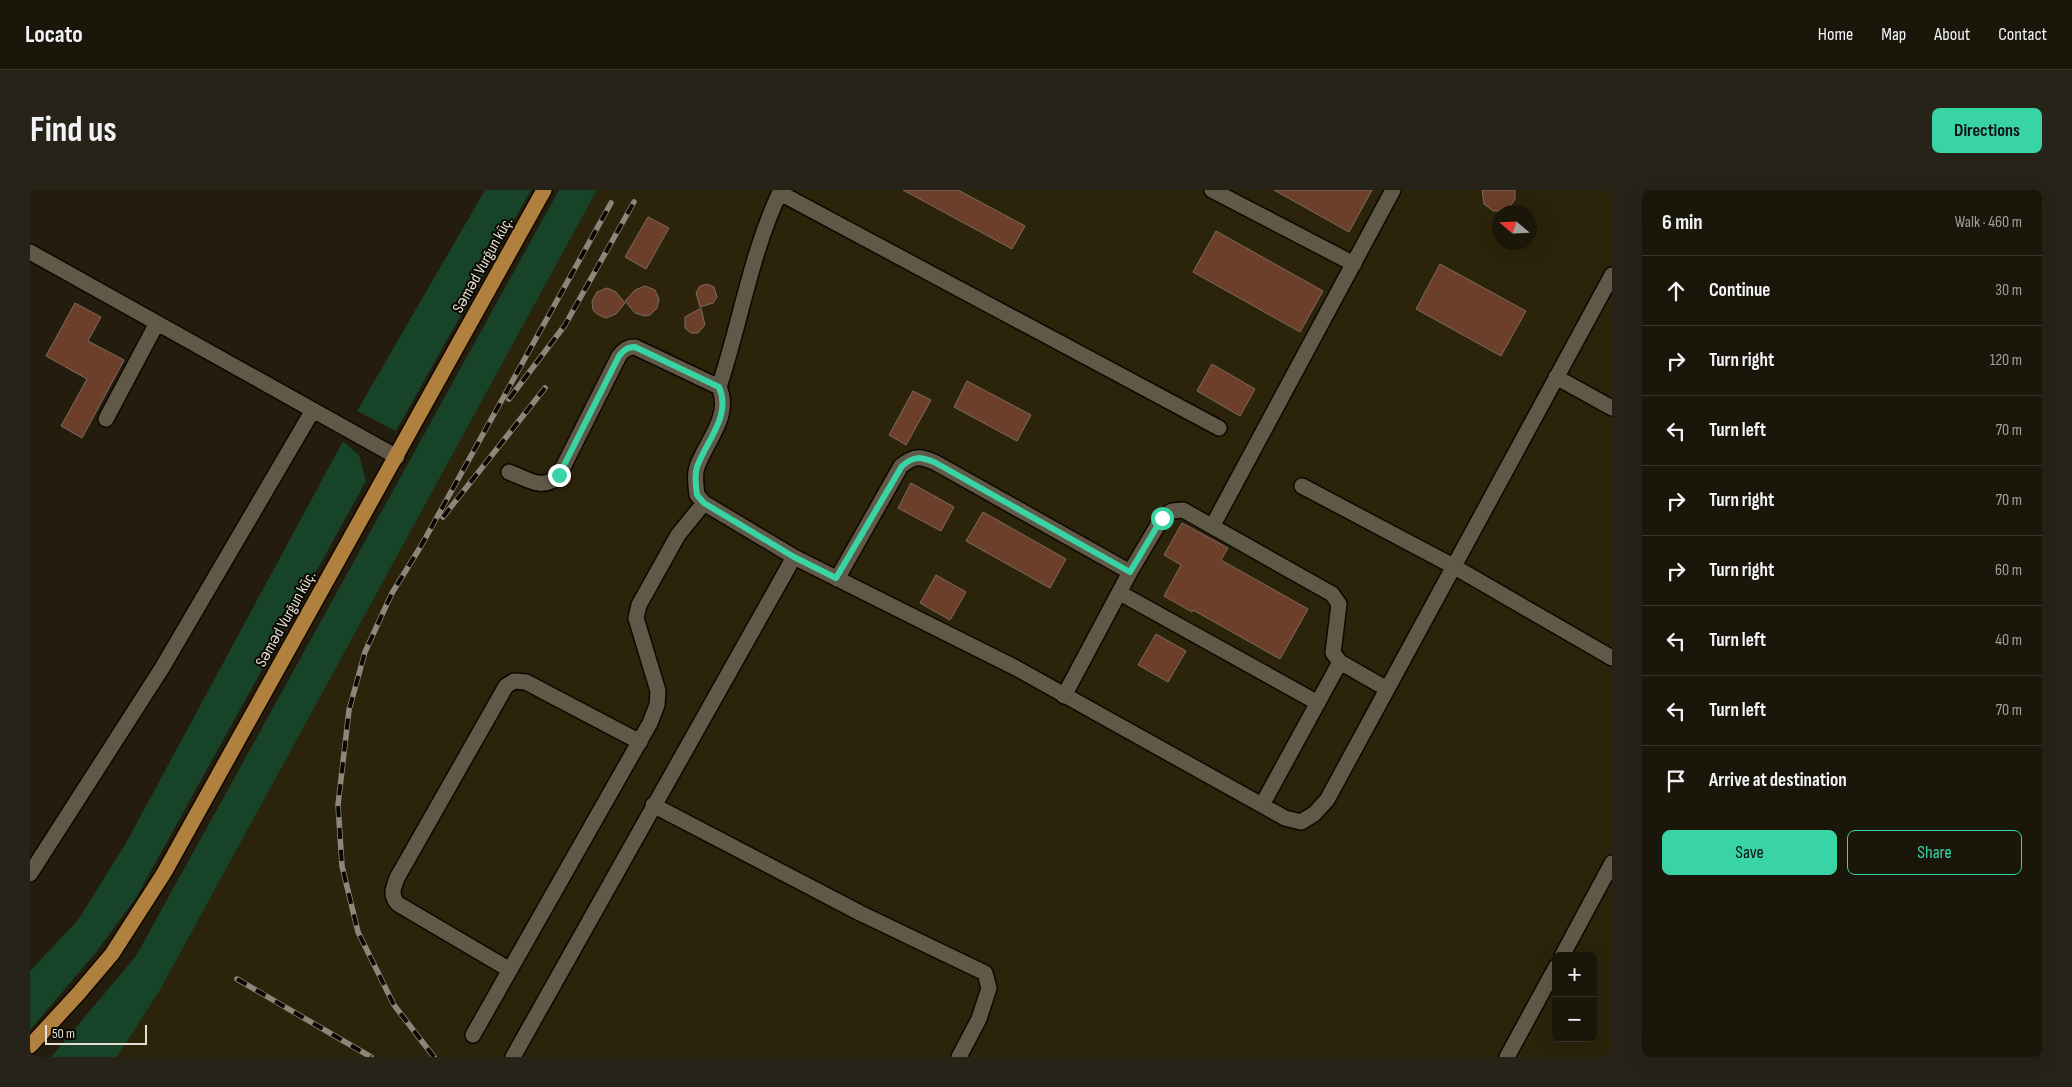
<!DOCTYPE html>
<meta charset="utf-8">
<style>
:root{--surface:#1b160a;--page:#282318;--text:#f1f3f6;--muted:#a09f9c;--line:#39352b;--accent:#39d4a5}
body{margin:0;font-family:"Sofia Sans Condensed",sans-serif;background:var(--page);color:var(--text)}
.controls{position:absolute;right:15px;bottom:15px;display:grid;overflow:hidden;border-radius:8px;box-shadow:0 5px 20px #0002}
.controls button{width:45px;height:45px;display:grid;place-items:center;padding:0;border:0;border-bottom:1px solid var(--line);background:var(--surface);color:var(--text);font:25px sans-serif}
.compass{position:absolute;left:1462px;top:15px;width:45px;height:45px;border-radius:50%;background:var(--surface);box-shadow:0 5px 20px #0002;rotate:289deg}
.scale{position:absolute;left:15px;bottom:12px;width:102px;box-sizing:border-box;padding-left:5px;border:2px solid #e2ded3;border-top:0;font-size:14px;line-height:18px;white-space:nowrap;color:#e2ded3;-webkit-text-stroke:4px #0b0803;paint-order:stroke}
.stop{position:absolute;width:15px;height:15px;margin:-11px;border:4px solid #39d4a5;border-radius:50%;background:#fff}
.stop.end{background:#39d4a5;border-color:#fff;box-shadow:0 1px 5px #0008}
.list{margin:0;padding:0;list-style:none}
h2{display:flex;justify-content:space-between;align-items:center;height:65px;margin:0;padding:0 20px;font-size:21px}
h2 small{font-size:16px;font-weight:400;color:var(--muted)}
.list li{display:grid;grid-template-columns:32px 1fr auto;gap:15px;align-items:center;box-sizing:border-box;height:70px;padding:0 20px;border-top:1px solid var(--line)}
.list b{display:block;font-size:19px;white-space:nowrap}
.list em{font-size:16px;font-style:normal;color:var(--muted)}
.actions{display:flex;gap:10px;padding:15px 20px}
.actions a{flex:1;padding:11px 0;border:1px solid var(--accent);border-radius:8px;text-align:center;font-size:18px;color:var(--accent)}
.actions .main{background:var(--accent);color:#111}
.icon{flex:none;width:28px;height:28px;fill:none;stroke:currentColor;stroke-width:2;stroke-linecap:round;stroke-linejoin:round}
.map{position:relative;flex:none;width:1582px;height:867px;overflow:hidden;border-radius:8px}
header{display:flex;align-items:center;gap:30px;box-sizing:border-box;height:70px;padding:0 25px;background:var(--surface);border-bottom:1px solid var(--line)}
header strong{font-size:24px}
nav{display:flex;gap:28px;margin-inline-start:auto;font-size:18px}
.intro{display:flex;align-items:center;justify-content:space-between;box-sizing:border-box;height:120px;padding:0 30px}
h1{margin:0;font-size:35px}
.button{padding:12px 22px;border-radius:8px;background:var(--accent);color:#111;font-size:18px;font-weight:700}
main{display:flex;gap:30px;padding:0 30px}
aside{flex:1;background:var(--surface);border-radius:8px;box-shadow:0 5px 20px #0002}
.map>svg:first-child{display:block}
</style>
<header>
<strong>Locato</strong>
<nav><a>Home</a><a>Map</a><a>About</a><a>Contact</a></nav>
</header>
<div class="intro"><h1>Find us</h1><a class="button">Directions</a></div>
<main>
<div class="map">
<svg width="1582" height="867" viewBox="0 0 1582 867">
<rect width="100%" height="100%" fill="#241d0d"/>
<path fill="#2c230b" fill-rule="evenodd" d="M567 0H1582V867H87L130 800ZM1470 22H1500V52H1470ZM1526 766H1563V848H1526Z"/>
<path fill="#174329" d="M455 0H501L366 241 327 221Z
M529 0H567L130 800 87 867H21L106 766Z
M313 251 329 265 336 291 106 708 67 761 0 840V781L48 730 96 653Z"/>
<path fill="#6b3f29" stroke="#7f6a61" d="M873 0H928L995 36 982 59Z
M1244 0H1342L1319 42Z
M1452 0H1485V9L1479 18 1474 21H1463L1454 14Z
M618 27 639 38 616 79 595 67Z
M1186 41 1293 101 1270 142 1163 82Z
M1410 74 1496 121 1471 166 1386 119Z
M677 94 684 97 687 107 683 113 670 117 666 103 670 96Z
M615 96 625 100 629 109 627 118 620 125 615 126 605 123 595 111 605 100Z
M577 98 586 102 595 113 586 124 576 128 567 124 563 120 562 111 567 102Z
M45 113 71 127 58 151 94 170 52 248 31 236 57 189 16 166Z
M671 118 675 135 668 143H661L655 138V127Z
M1182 174 1225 199 1210 226 1167 201Z
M937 191 1001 225 987 251 924 217Z
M883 201 901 210 876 255 859 245Z
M881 293 924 317 911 341 868 318Z
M953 322 1036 369 1020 398 936 351Z
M1152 333 1198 358 1191 370 1278 419 1250 469 1163 420 1162 422 1134 406 1151 375 1134 365Z
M906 385 936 402 920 430 890 413Z
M1126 444 1156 461 1138 492 1108 475Z"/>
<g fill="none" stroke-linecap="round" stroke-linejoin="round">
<defs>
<path id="minor" d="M1182 0 1324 74
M750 3 1189 238
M0 62 367 267
M1526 187 1582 218
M689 197C711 131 721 62 751 0
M76 229 127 133
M479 282C498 289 513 302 529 285L589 166C594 160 597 157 605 157L689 197C702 226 676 251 667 277 664 286 666 296 667 305L674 313 764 367 483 867
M1272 296 1423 376 1582 468
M1183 335 1363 0
M764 367 986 478 1255 628 1271 632 1284 624 1297 610 1582 85
M807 389 871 276C885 265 891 266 906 273L1100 382
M1090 403 1288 513
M1034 506 1100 382 1132 328 1142 321 1153 320 1302 404 1309 414 1303 463 1310 472 1357 499
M623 615 830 723 955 783 959 798 949 829 929 867
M1232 615 1310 472
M0 684 132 478 283 220
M1532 766 1582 673
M480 780 368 714C360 705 363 699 367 688L476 496 484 491 496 492 610 552
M443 845 620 533 627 515 628 501 606 428 609 415 648 345 674 313
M1477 867 1526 777"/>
<path id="major" d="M0 856 48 804 82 764 134 683 514 0"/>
</defs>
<use href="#minor" stroke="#0d0700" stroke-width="18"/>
<use href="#major" stroke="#0d0700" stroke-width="18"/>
<use href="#minor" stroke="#615947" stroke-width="15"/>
<use href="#major" stroke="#b0813e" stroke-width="15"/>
<defs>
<path id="rail" d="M479 209 535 135 604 12
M413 327 515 198
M207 789 341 867
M404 867 364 815 328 742 312 676 308 615 319 520 335 462 362 403 391 356 581 13"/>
</defs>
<use href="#rail" stroke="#8d877a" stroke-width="5.5"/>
<use href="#rail" stroke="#0b0803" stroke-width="4" stroke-dasharray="11" stroke-linecap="butt"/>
</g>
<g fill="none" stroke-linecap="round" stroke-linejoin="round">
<path stroke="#39d4a5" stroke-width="6" d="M529 285 589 166C594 160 597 157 605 157L689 197C702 226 676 251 667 277 664 286 666 296 667 305L674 313 764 367 806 388 872 276C885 265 891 267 906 273L1100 382 1132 328"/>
</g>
<g text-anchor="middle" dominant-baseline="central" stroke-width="4" stroke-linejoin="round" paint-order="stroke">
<g font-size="16" fill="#e2ded3" stroke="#0b0803">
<text transform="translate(453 75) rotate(-61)">Səməd Vurğun küç.</text>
<text transform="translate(256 429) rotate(-61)">Səməd Vurğun küç.</text>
</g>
</g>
</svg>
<div class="controls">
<button>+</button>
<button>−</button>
</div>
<svg class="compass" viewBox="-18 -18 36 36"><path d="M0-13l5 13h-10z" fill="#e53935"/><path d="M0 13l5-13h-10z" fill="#a09f9c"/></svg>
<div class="scale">50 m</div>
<div class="stop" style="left:1132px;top:328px"></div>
<div class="stop end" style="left:529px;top:285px"></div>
</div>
<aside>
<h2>6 min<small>Walk · 460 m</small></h2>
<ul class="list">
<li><svg class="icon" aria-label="ahead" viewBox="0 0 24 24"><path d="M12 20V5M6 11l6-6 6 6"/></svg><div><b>Continue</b></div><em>30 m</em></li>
<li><svg class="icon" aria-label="right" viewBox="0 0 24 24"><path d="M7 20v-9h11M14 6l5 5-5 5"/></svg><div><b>Turn right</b></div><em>120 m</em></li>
<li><svg class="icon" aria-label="left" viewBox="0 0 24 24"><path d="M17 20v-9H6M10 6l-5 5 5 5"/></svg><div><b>Turn left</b></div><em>70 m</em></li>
<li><svg class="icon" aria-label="right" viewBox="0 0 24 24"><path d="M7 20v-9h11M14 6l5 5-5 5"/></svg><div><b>Turn right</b></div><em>70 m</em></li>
<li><svg class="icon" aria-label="right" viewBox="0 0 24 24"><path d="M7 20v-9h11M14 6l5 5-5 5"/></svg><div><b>Turn right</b></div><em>60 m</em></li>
<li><svg class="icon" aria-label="left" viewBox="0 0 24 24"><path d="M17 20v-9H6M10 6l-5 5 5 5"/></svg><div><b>Turn left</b></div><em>40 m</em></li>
<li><svg class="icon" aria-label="left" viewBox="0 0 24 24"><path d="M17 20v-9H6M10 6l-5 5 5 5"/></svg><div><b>Turn left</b></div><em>70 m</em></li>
<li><svg class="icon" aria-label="arrive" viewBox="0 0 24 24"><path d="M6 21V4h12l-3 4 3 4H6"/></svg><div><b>Arrive at destination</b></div></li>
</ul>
<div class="actions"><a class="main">Save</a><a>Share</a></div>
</aside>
</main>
